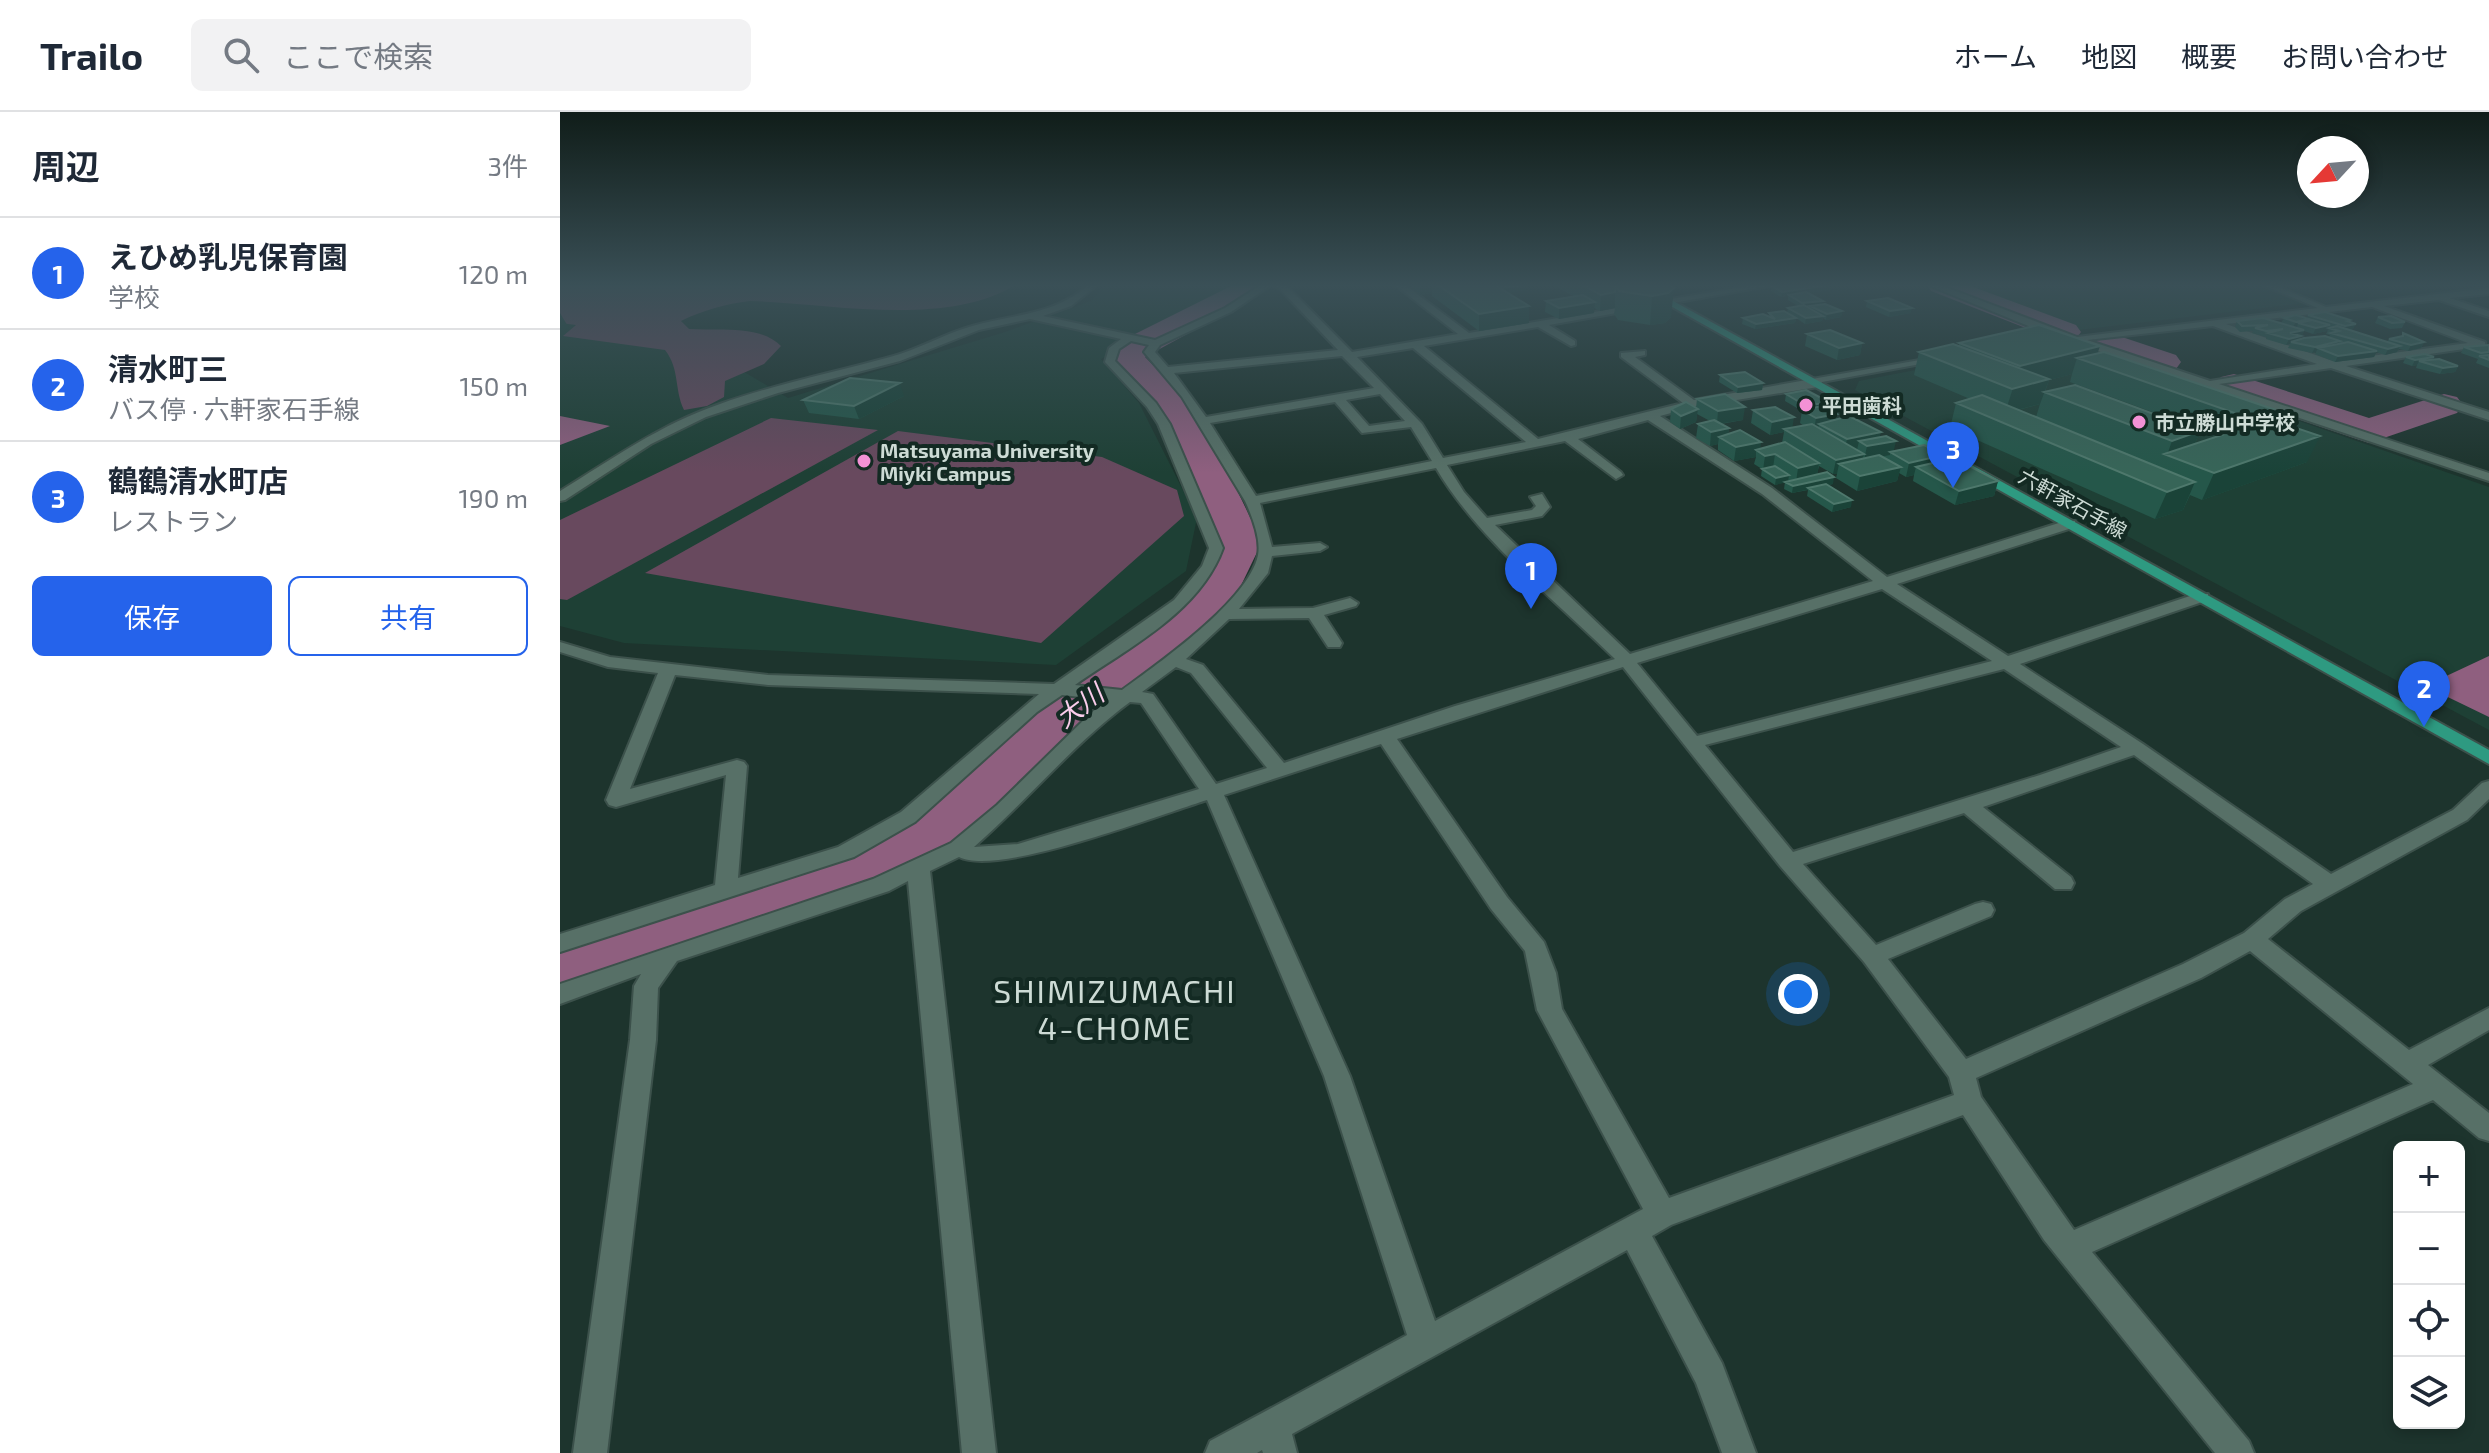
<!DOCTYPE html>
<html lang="ja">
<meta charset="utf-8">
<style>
:root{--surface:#fff;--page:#f2f2f3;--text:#1f2937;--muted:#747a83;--line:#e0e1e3;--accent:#2563eb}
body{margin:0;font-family:"Exo 2","Noto Sans JP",sans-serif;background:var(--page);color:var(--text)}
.controls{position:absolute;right:24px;bottom:24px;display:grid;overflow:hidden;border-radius:12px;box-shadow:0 4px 12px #0003}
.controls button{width:72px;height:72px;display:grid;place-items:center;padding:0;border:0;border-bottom:2px solid var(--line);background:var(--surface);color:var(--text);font:40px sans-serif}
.compass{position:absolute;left:1737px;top:24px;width:72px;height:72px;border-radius:50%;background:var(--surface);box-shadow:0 4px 12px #0003;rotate:244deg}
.you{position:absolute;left:1238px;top:882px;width:28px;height:28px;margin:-20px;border:6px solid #fff;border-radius:50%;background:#1a73e8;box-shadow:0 0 0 12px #1a73e833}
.badge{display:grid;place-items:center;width:52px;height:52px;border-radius:50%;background:var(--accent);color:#fff;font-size:26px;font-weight:700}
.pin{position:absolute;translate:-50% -66px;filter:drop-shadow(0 2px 4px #0008)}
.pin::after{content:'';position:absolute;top:42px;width:28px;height:24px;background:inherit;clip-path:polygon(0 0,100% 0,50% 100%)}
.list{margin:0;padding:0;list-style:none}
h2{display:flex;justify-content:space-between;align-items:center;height:104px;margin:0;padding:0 32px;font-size:34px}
h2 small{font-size:26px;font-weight:400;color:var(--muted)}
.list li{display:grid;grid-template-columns:52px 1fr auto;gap:24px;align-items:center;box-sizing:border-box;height:112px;padding:0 32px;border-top:2px solid var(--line)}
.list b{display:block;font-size:30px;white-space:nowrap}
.list p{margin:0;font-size:26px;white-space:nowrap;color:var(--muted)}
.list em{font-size:26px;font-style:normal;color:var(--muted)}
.actions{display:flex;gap:16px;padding:24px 32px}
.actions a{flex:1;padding:18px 0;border:2px solid var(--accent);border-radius:12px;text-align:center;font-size:28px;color:var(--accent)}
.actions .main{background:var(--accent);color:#fff}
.icon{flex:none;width:44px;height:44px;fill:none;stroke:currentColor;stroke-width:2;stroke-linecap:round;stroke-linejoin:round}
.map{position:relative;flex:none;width:1929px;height:1341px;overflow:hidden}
header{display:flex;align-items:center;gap:48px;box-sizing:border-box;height:112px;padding:0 40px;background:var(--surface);border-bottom:2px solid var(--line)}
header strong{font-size:38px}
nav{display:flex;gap:44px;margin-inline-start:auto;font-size:28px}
.search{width:560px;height:72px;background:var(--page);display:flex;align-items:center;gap:20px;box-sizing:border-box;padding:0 28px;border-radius:12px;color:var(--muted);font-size:30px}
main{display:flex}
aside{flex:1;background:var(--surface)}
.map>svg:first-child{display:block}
</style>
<header>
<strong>Trailo</strong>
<div class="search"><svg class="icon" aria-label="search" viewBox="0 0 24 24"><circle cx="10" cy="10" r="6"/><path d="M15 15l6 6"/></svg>ここで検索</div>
<nav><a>ホーム</a><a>地図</a><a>概要</a><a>お問い合わせ</a></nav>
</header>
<main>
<aside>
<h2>周辺<small>3件</small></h2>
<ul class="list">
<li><span class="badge">1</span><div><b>えひめ乳児保育園</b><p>学校</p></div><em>120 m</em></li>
<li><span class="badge">2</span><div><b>清水町三</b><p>バス停 · 六軒家石手線</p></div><em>150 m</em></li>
<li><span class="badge">3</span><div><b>鶴鶴清水町店</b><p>レストラン</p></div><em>190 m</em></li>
</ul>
<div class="actions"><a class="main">保存</a><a>共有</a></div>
</aside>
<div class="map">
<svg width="1929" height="1341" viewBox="0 0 1929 1341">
<rect width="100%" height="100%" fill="#1d342d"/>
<path fill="#1e4035" d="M0 173H38L228 286 445 220 531 189 545 173H679L541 247 579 291 637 406 626 459 496 553 64 531 0 514Z
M1384 173H1697L1744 191 1510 219Z
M1495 231H1514L1929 375V618L1295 278 1299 269Z"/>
<path fill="#68495e" d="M0 173H455C386 216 267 191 190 189 166 192 143 198 121 209L129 217C159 219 199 212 221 234L204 252 165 269 164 285 147 294 124 298C114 277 120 257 105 238L3 224 16 213 0 211Z
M211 306 318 318 7 488 0 487V408Z
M338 319 542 345 617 378 624 404 481 531 85 461Z"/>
<path fill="#8f5f7f" d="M0 304 50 314 0 333Z
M1929 544V605L1865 574Z"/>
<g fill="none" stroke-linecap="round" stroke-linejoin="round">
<path fill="#8f5f7f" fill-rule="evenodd" d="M673 173H702L693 186 585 245 622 282 663 349 702 430 674 488 600 558 472 659 403 729 334 776 105 850 0 890V829L78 802 284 740 355 697 428 631 560 534 635 469 656 430 621 349 588 287 551 247 557 231Z
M1367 173H1408L1516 213 1521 220 1516 227 1505 230 1494 227 1371 179Z
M1547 220 1616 243 1621 250 1616 257 1604 260 1592 257 1535 237 1531 230 1535 223Z
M1674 262 1809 306 1884 282 1897 285 1903 293 1897 301 1809 331 1661 281 1656 273 1661 265Z"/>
<defs>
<path id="minor" d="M528 173H537L511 194 483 204 595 228 665 196 701 173H711L671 200 600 233 595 240 608 255 778 238 719 176 712 173H726L792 240 898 222 835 173H845L909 221 1194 173H1214L989 213 1015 229V233L1011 234 978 215 864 234 978 327 1123 291 1061 245V241L1085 239V243L1075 245 1134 288 1388 243V247L1262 270 1258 275 1133 295 1100 304 1212 376 1327 465 1505 409H1515V415L1337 472 1448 544 1636 482H1648V488L1460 552 1583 632 1771 762 1893 698 1922 671 1929 669V687L1907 708 1741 799 1708 827 1849 938 1929 896V918L1868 953 1929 1001V1029L1919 1026 1873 988 1532 1140 1689 1329 1694 1341H1655L1484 1128 1403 1003 1111 1113 1092 1124 1162 1251 1196 1341H1162L1136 1271 1067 1138 732 1322 737 1341H703L702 1338 697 1341H645L650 1329 847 1223 764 964 647 688C599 703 439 765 399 745L370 759 436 1341H402L348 769 329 779 117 849 98 876 96 928 47 1341H13L70 928 74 874 81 862 0 892V872L313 767 391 731 437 693 532 600 549 588 502 583 477 600 355 710 294 745 0 840V822L155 773 166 663 56 695 49 693 46 688 98 561 48 555 0 540V530L50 545 208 563 494 572 614 488 642 454 649 436 598 312 587 295 545 250 549 236 561 227 470 207 419 218 340 249 218 281 146 305 91 332 5 388 0 389V379C52 347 101 312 160 292 215 272 273 261 330 245 357 238 382 223 409 215 451 202 494 204 528 173ZM571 229 589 233 584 240 622 285 685 389C692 404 701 427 698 443 689 488 599 551 562 578L515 573C568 536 640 500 663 436L610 312 596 291 555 249 559 237ZM853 236 966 330 883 346 862 312 797 245ZM782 244 814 276 646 305 614 261ZM820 282 845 309 809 314 786 288ZM775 290 802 321 851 315 872 349 696 384 650 311ZM1088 308 1202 382 1313 469 1070 542 935 413 982 404 990 395 982 382 970 385 976 394 972 398 927 406 904 380 887 353 1005 329 1056 367 1063 363 1061 360 1018 327ZM876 356C917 426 996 489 1055 547L895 594 724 651 643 553 626 547 669 507 749 506 768 535H780L782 531 764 503 796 494 798 491 790 486 753 496 679 497 708 461 712 444 760 439 767 435 760 431 712 435 700 391ZM1322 477 1432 549 1137 624 1077 551ZM616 555 631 561 707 656 656 672 593 582 582 580ZM1063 555 1220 754 1304 850 1389 965 1394 983 1109 1086 1002 897 996 861 984 830 947 785 837 627ZM1444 557 1561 635 1480 663 1233 740 1145 633ZM115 563 208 573 479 582 341 700 278 735 178 766 187 654 184 650 177 648 70 677ZM570 590 581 591 639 677 458 732 414 735C468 688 513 632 570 590ZM821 632 931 797 965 839 977 898 1083 1097 875 1209 790 964 664 683ZM1574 643 1753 772 1725 787 1684 821 1623 852 1406 947 1328 847 1431 804 1434 798 1431 792 1423 790 1415 792 1316 833 1243 752 1404 701 1495 777H1511L1514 771 1511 765 1423 695ZM1690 839 1853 972 1514 1118 1421 985 1416 966 1641 866Z
M1368 173H1380L1517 225 1758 196 1702 173H1714L1766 195 1929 176V182L1890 186 1929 199V205L1879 188 1824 194 1925 230V234L1786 254 1929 300V308L1771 256 1659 272 1929 361V369L1493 224ZM1812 195 1908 231 1773 249 1666 212ZM1653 214 1757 252 1650 269 1527 228Z"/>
<path id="major" d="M1073 173H1084L1929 638V652Z"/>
</defs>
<use href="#minor" stroke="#3c514b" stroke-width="4"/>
<use href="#major" stroke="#3c514b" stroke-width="4"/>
<use href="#minor" fill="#577067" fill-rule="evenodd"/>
<use href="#major" fill="#2e9a81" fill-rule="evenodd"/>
</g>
<path fill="#25574a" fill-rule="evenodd" d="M849 173H966V178L947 181 969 211 919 219 872 184V181L860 183Z
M993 173H1122L1112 174 1111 205 1105 211 1090 213 1058 208 1054 202 1055 196 1040 199 1034 196V201L999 207 985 200 986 189 1013 184Z
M1211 174 1271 178 1248 181 1262 192 1282 199 1281 205 1266 208 1263 206 1262 209 1245 212 1236 206 1235 211 1195 217 1182 212 1183 206 1209 204V201H1227L1228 196 1238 194 1228 188V184L1221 185 1211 179Z
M1307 189 1351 201 1329 205 1306 195Z
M1748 203 1790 208 1793 217 1790 218 1827 230 1829 227 1841 225 1843 221 1864 230 1861 236 1848 239 1839 237 1837 240 1825 243 1816 240 1814 245 1775 250 1755 242 1756 240 1752 241 1728 236 1730 232 1726 233 1706 227V225L1692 221 1693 219 1680 220 1675 215 1677 209 1721 211 1724 206H1747ZM1769 216 1766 222 1770 223 1769 225 1740 227 1744 219 1753 222 1767 219Z
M1818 205 1845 210 1842 216 1830 217 1815 211Z
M1247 222 1302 231 1300 243 1277 248 1245 234Z
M1399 231 1537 242 1708 308 1747 350 1642 388 1630 383 1623 398 1595 407 1390 316 1396 291 1410 287 1354 263 1359 240 1399 234ZM1512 262 1510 270 1658 324 1635 332 1640 319 1485 280 1489 268ZM1480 292 1476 305 1598 355 1458 298Z
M1929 233V256L1916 251 1918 247 1901 241 1904 235Z
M1846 245 1873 247 1898 254 1895 260 1880 262 1856 256 1857 253 1852 254 1843 251Z
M1160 263 1203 271 1202 278 1177 281 1159 270Z
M1226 282 1269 290 1267 296 1277 302 1276 308 1320 325 1334 340 1384 343 1383 349 1438 369 1434 384 1395 393 1353 369 1354 363 1346 365 1339 361 1337 369 1297 379 1276 366 1277 362H1273L1259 354 1257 362 1273 372 1268 373 1291 395 1272 400 1247 384 1248 378 1232 381 1224 377 1225 370 1215 373 1201 364 1202 357 1194 352 1196 345 1174 349 1158 338V332L1150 334 1136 326 1138 312 1150 309 1137 302 1136 310 1120 317 1110 310 1111 297 1136 296 1137 287 1183 308 1161 312 1169 316 1168 322 1200 337 1222 331 1224 320 1210 323 1191 311 1193 298 1232 316 1244 314 1240 311 1242 299 1225 289Z
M344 284 299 307 249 301 243 288Z"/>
<path fill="#1a4338" d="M860 173H872V181L860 183Z
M966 173V178L940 182V176Z
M1272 173 1271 178 1231 184 1229 183 1228 184 1221 185 1222 180Z
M1114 176 1111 205 1105 211 1090 213 1092 184Z
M1055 180V196L1040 199 1041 183Z
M1263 189 1262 194H1250L1249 196 1241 197 1242 191Z
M1035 190 1034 201 999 207V196Z
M969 194V211L919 219V202Z
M1352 196 1351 201 1329 205 1330 199Z
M1282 199 1281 205 1266 208 1267 202Z
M0 201 9 216 0 219Z
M1263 204 1262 209 1245 212 1246 206Z
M1236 206 1235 211 1195 217 1196 212Z
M1749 207 1746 213 1738 211 1737 215H1733L1736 210Z
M1790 208 1788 213 1796 212 1793 217 1782 220 1787 209Z
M1770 213 1767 219 1753 222 1756 216Z
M1744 218 1742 224 1728 227 1730 221Z
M1741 224 1738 230H1731L1730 232 1726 233 1729 227Z
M1780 229 1777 235 1758 236 1756 240 1752 241 1755 235Z
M1864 230 1861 236 1848 239 1851 233Z
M1302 231 1300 243 1277 248 1279 236Z
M1540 234 1534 252 1517 246 1512 262 1489 268 1480 292 1445 301 1460 254Z
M1840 234 1837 240 1825 243 1828 237Z
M1817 239 1814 245 1775 250 1778 244Z
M1874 245 1871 251 1859 249 1857 253 1852 254 1855 248Z
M1898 254 1895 260 1880 262 1883 256Z
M340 271 344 284 299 307 294 294Z
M1203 271 1202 278 1177 281 1178 275Z
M1269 290 1267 296 1245 301 1246 294Z
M1185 295 1183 308 1157 312 1158 299Z
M1138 297 1136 310 1120 317 1121 304Z
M1713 297 1701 322 1674 331 1686 305Z
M1277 302 1275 315 1259 312 1258 318 1254 319 1256 306Z
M1234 305 1232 318 1224 317V320L1210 323 1212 310Z
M1169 316 1167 330 1159 325 1158 332 1150 334 1151 320Z
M1640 319 1630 345 1607 343 1612 329Z
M1321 320 1318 332 1336 329 1333 342 1330 340V343L1304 348 1307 334 1299 329 1297 338 1284 341 1287 327Z
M1760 324 1747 350 1642 388 1654 361Z
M1201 330 1200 340 1196 338V345L1174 349 1176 335Z
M1215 342 1213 356 1203 358 1205 344Z
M1304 342 1301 356 1279 352 1277 362H1273L1276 348Z
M1384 343 1381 357 1356 355 1354 363 1346 365 1349 351Z
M1259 351 1257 365 1236 370 1238 356Z
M1341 355 1337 369 1297 379 1300 364Z
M1229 363 1228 370 1215 373 1216 366Z
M1274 365 1273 372 1232 381 1233 374Z
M1438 369 1434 384 1395 393 1399 379Z
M1635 370 1623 398 1595 407 1607 380Z
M1292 388 1291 395 1272 400 1274 392Z"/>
<path fill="#376558" stroke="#4e786c" stroke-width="2" d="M878 173H935L969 194 919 202Z
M935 173H964L940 176Z
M1023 173H1052L1056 175 1055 180 1041 183Z
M1056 173H1110L1114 176 1108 181 1092 184 1059 179Z
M1215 173H1269L1222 180 1211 174Z
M1246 180 1263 189 1242 191 1229 183Z
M1023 183 1035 190 999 196 986 189Z
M1328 186 1352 196 1330 199 1307 189Z
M1265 192 1282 199 1267 202 1250 194Z
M1244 193 1263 204 1246 206 1228 196Z
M1224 199 1236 206 1196 212 1183 206 1203 202 1215 207 1209 201Z
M1765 200 1790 208 1787 209 1796 212 1785 214 1748 203Z
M1736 203 1749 207 1736 210 1724 206Z
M1831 204 1845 210 1832 211 1818 205Z
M1703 206 1744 218 1730 221 1741 224 1729 227 1708 221 1723 217 1706 219 1695 216 1708 213 1682 214 1677 209Z
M1752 208 1770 213 1756 216 1738 211Z
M1479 213 1540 234 1460 254 1399 231Z
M1777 214 1840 234 1828 237 1771 221 1779 219 1769 216Z
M1270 218 1302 231 1279 236 1247 222Z
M1843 221 1864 230 1851 233 1829 227 1843 224Z
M1765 224 1780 229 1755 235 1731 230 1744 226Z
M1788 230 1817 239 1778 244 1758 236Z
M1393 232 1489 267 1452 277 1359 240Z
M1929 233V240L1921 241 1904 235Z
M1544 240 1713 297 1686 305 1517 246Z
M1865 242 1874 245 1855 248 1846 245Z
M1929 243V248L1919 244Z
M1879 247 1898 254 1883 256 1859 249Z
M1185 260 1203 271 1178 275 1160 263Z
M290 266 340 271 294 294 243 288Z
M1515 273 1640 319 1612 329 1484 280Z
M1246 278 1269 290 1246 294 1226 282Z
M1165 282 1185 295 1158 299 1137 287Z
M1422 283 1635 370 1607 380 1396 291Z
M1126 290 1138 297 1121 304 1111 297Z
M1262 294 1277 302 1256 306 1242 298Z
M1215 295 1234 305 1212 310 1193 298Z
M1289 304 1321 320 1287 327 1259 312Z
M1710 307 1760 324 1654 361 1604 342Z
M1154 308 1169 316 1151 320 1138 312Z
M1252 312 1304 342 1276 348 1224 317Z
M1180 318 1201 330 1176 335 1159 325Z
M1326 324 1336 329 1307 334 1299 329Z
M1225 330 1259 351 1238 356 1215 342 1205 344 1196 338Z
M1364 333 1384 343 1349 351 1330 340Z
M1319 343 1341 355 1300 364 1279 352Z
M1394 346 1438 369 1399 379 1356 355Z
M1215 354 1229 363 1216 366 1202 357Z
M1267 360 1274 365 1233 374 1225 370Z
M1266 372 1292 388 1274 392 1248 376Z"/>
<linearGradient id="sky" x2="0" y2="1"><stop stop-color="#101d19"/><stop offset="0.48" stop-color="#3a5057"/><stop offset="1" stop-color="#3a5057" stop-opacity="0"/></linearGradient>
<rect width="1929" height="361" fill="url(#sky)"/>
<g fill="#f391d5" stroke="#132a23" stroke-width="3">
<circle cx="1246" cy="293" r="8"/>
<circle cx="1579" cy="310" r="8"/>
<circle cx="304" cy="349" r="8"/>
</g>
<g text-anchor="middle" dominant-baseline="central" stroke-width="8" stroke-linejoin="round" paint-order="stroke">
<g font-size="20" font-weight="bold" fill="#cddbd5" stroke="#132a23" text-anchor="start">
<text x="1262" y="293">平田歯科</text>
<text x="1595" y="310">市立勝山中学校</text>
<text x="320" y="338">Matsuyama University<tspan x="320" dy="23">Miyki Campus</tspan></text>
</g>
<g font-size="20" fill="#cddbd5" stroke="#132a23">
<text transform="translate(1513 391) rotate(29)">六軒家石手線</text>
</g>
<g font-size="26" font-style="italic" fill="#facdeb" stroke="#132a23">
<text transform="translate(519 593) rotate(-37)">大川</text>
</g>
<g font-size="32" letter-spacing="2" fill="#cddbd5" stroke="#132a23">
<text x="555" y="878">SHIMIZUMACHI<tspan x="555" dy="37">4-CHOME</tspan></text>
</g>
</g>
</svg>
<div class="controls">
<button>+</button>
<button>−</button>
<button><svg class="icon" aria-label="locate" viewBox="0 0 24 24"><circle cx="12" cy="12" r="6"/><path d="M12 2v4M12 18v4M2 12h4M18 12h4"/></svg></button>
<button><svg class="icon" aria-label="layers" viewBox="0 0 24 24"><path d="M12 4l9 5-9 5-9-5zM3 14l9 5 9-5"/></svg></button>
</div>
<svg class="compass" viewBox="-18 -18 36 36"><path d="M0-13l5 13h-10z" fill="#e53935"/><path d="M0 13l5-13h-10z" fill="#747a83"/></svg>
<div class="you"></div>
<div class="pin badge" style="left:971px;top:497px">1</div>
<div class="pin badge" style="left:1864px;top:615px">2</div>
<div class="pin badge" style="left:1393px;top:376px">3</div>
</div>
</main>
